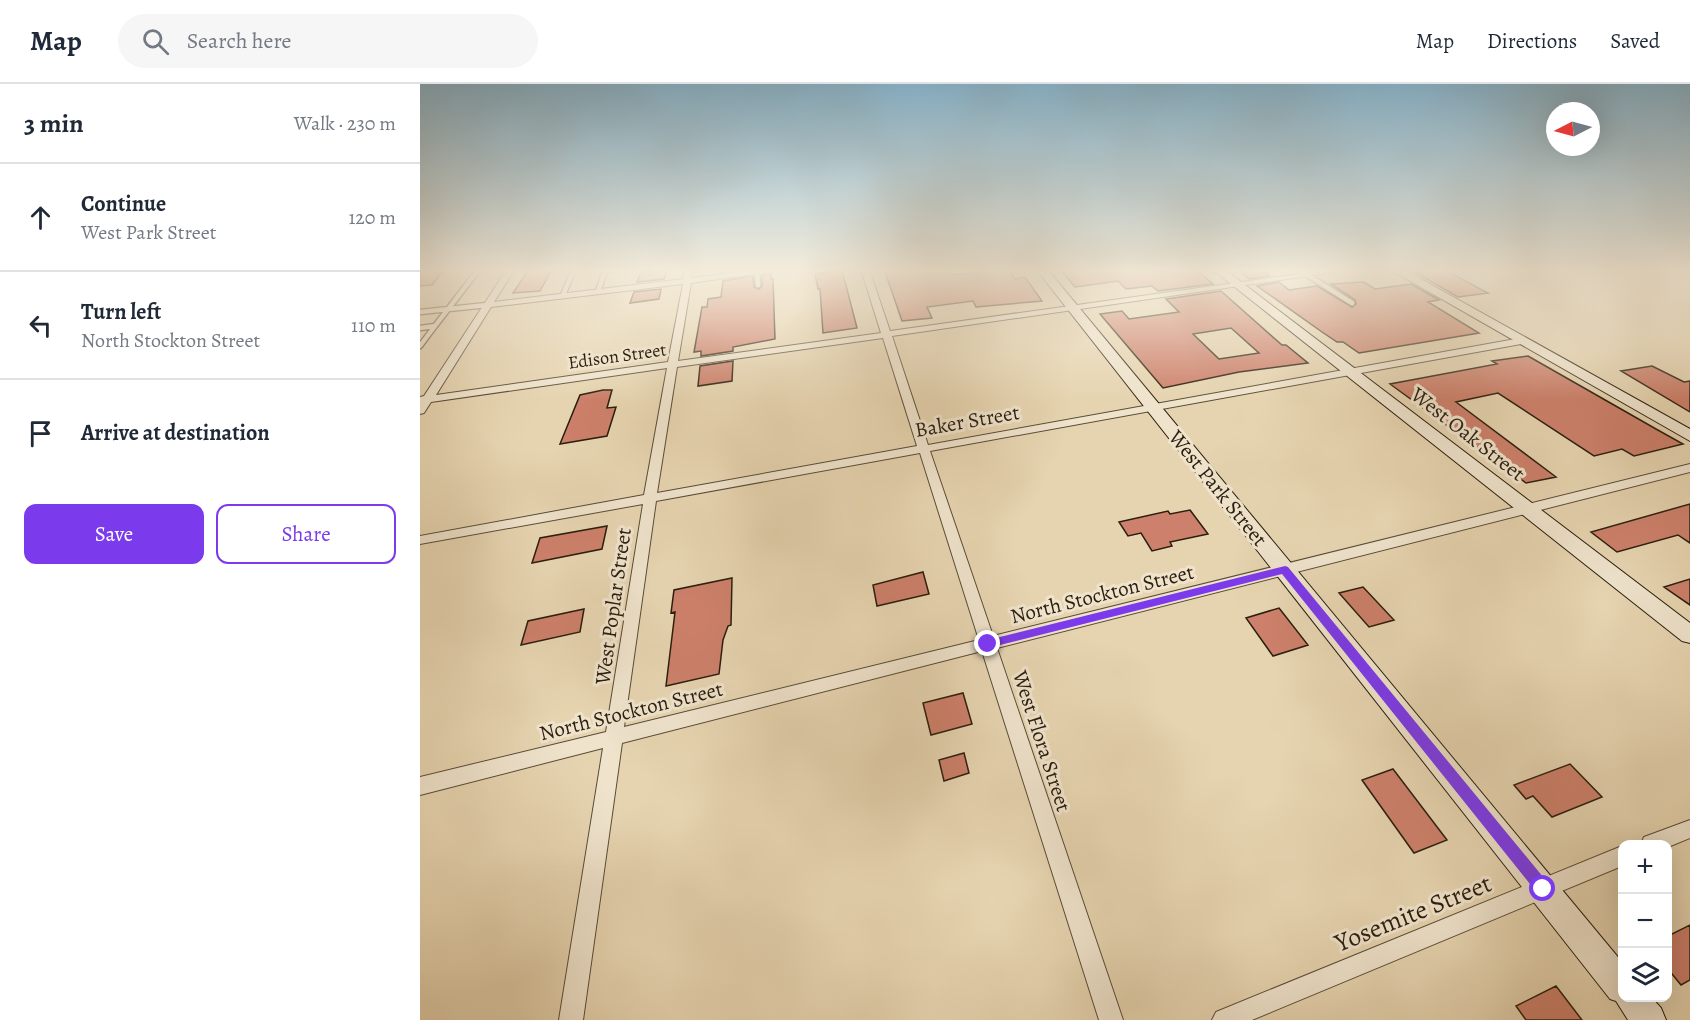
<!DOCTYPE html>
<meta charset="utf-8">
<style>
:root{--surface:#fff;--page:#f6f6f7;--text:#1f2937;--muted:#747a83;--line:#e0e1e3;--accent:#7c3aed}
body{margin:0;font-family:Alegreya,serif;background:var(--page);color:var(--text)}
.controls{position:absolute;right:18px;bottom:18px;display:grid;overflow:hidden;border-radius:12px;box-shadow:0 6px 24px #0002}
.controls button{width:54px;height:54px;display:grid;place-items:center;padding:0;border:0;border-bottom:2px solid var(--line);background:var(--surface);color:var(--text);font:30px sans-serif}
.compass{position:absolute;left:1126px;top:18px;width:54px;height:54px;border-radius:50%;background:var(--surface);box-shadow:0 6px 24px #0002;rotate:264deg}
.stop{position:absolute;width:18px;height:18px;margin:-14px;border:4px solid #7c3aed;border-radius:50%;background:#fff}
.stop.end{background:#7c3aed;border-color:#fff;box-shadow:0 2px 6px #0008}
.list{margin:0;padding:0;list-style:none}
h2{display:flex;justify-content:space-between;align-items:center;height:78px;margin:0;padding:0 24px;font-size:26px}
h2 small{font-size:20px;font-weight:400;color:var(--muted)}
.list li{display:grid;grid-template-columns:39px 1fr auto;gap:18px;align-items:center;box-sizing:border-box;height:108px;padding:0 24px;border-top:2px solid var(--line)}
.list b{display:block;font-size:22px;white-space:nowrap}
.list p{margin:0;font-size:20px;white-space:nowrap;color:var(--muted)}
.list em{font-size:20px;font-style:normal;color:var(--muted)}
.actions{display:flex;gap:12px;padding:18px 24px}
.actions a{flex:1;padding:14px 0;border:2px solid var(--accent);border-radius:12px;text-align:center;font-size:21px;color:var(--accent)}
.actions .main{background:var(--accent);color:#fff}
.icon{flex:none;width:33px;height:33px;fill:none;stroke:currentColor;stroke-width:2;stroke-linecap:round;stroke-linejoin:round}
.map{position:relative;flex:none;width:1270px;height:936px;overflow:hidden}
header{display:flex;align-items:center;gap:36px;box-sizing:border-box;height:84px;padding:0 30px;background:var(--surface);border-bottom:2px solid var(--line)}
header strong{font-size:28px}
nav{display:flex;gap:33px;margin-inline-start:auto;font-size:21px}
.search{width:420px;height:54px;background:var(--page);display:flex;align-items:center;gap:15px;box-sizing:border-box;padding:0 21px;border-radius:33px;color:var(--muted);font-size:22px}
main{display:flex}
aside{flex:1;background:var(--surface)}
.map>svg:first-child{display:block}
</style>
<header>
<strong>Map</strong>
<div class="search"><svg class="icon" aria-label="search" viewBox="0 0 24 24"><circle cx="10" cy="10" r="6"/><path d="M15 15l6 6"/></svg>Search here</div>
<nav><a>Map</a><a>Directions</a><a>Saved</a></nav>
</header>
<main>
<aside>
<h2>3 min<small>Walk · 230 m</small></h2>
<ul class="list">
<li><svg class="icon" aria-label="ahead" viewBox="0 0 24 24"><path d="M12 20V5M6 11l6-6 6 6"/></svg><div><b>Continue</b><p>West Park Street</p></div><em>120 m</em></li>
<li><svg class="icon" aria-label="left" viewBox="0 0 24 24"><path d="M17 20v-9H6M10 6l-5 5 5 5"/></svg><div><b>Turn left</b><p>North Stockton Street</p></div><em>110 m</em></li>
<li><svg class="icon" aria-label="arrive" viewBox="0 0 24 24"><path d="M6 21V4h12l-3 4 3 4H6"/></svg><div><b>Arrive at destination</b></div></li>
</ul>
<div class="actions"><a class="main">Save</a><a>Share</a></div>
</aside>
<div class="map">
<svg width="1270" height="936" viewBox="0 0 1270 936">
<rect width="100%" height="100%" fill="#e6d4b0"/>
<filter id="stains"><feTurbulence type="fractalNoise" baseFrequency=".00333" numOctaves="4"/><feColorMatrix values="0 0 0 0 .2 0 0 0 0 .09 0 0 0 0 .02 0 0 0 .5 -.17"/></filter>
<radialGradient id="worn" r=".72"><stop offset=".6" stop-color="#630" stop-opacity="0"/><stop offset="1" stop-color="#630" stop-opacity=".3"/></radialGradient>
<path fill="#cd806b" stroke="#2a1e0e" stroke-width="1.5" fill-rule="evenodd" d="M0 185H25L12 201 0 202Z
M109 185H132L120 207 93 209Z
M464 185H529L531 191 588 185 595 195 605 193 622 217 556 223 553 217 507 223 512 234 482 237Z
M640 185H775L793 200 738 207 732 202 706 205 698 197 655 203Z
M817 185H841L850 192 829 195Z
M989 185H1023L1068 209 1038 213Z
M247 186 244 195 217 198 221 188Z
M422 186 437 244 403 249 400 205H398L395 190Z
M351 190V195H353L355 255 313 263V267L281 272V267L274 268 282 223H287L288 215 301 213 303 197 333 192 334 203 339 205 342 202V191Z
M859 198 869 206 897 202 932 223 936 220 935 216 911 200 944 198 955 205 991 200 1019 216 1008 218 1059 249 939 269 923 258H917L902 248 837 202Z
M241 205 239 215 210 219 214 208Z
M801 207 862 261H866L888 279 819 288 743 304 680 230 702 227 709 235 759 228 746 215ZM811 244 839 269 799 275 773 250Z
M1108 272 1236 345 1263 360 1214 372 1202 365 1174 372 1078 309 1036 318 1136 393 1106 399 970 300 1077 280 1072 277Z
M313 277 312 297 278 302 280 282Z
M1232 282 1264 298 1270 297V328L1201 287Z
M183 306H192L187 324 196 323 187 352 140 360 160 311Z
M1270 420V459L1258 451 1197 468 1171 448Z
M770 426 788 450 750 458 752 462 732 467 721 449 708 452 699 438 748 427 750 430Z
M187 442 182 465 112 479 120 454Z
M503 488 509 510 457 522 453 501Z
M312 494 311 541 308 542 303 556 299 590 246 602 255 528 251 529 254 506Z
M1270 495V521L1244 503Z
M943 503 974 536 949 543 919 509Z
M859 524 888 561 853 572 826 534Z
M164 525 160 548 101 561 108 537Z
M543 609 552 640 511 651 503 619Z
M544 669 549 689 524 697 519 676Z
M1150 680 1182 713 1132 733 1113 712 1106 715 1094 701Z
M973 685 1027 756 994 769 942 696Z
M1270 841V896L1261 901 1248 885V852Z
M1136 902 1162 936H1106L1096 922Z"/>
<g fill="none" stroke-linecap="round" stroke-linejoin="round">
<defs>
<path id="lane" d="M878 185 932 219
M185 187 200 185
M337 189 338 201
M178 207 186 185
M143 211 154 185
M0 228 67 221
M0 244 15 242 59 185
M0 262 15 242"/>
<path id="street" d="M87 185H95L74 218 263 195 265 185H273L271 194 343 185H369L271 199 258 277 461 249 441 185H449L470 247 914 185H937L472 252 508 361 1101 254 1106 257 1101 260 510 367 573 552 1270 380V388L577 564 703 936H679L562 567 202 659 163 936H139L183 664 0 711V693L186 648 223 420 0 460V452L224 411 247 284 11 318 4 329 0 330V313L4 312ZM263 200 248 278 16 311 71 223ZM463 254 497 362 237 409 257 283ZM500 369 559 556 204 643 236 417Z
M1270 736V754L1248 763V760H1221L1224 753Z
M1202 762V782L832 936H792L796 928Z"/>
<path id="secondary" d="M616 185H627L1202 878V914H1232L1241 924 1246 936H1208L1196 917 1190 915Z
M792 185H804L1270 539V559L1262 557Z
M969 185H983L1270 345V357Z"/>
</defs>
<use href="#lane" stroke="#594c36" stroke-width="7"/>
<use href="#street" stroke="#594c36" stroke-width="2"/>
<use href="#secondary" stroke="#2a1e0e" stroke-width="2"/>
<use href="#lane" stroke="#efe3cc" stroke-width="4.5"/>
<use href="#street" fill="#efe3cc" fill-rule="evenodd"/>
<use href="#secondary" fill="#efe3cc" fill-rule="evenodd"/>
</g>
<linearGradient id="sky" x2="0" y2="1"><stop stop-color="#87b6d0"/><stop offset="0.59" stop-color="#f4ecdb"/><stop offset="1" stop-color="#f4ecdb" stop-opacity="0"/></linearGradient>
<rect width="1270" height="316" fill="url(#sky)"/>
<path fill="#7c3aed" d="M865 482 868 483 1128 799 1130 805 1128 810 1123 812 1118 810 862 490 568 564 562 560 568 556Z"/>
<g text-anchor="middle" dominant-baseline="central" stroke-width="6" stroke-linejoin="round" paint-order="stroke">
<g font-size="18" fill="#2a1e0e" stroke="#efe3cc">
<text transform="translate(197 272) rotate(-8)">Edison Street</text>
</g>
<g font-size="21" fill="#2a1e0e" stroke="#efe3cc">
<text transform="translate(547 337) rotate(-10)">Baker Street</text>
<text transform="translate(1048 350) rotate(38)">West Oak Street</text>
<text transform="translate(798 404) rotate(51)">West Park Street</text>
<text transform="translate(682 510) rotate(-14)">North Stockton Street</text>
<text transform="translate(193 522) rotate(-82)">West Poplar Street</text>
<text transform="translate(211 627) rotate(-14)">North Stockton Street</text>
<text transform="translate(622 657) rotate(72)">West Flora Street</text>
</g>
<g font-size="26" fill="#2a1e0e" stroke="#efe3cc">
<text transform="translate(993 829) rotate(-22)">Yosemite Street</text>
</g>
</g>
<rect width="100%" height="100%" filter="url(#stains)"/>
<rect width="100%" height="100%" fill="url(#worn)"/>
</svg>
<div class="controls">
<button>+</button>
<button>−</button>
<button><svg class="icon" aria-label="layers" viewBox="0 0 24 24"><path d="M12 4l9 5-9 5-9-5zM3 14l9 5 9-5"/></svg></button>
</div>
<svg class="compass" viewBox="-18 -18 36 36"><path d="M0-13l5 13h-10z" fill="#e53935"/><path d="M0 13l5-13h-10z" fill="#747a83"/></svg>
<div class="stop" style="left:1123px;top:805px"></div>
<div class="stop end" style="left:568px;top:560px"></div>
</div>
</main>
